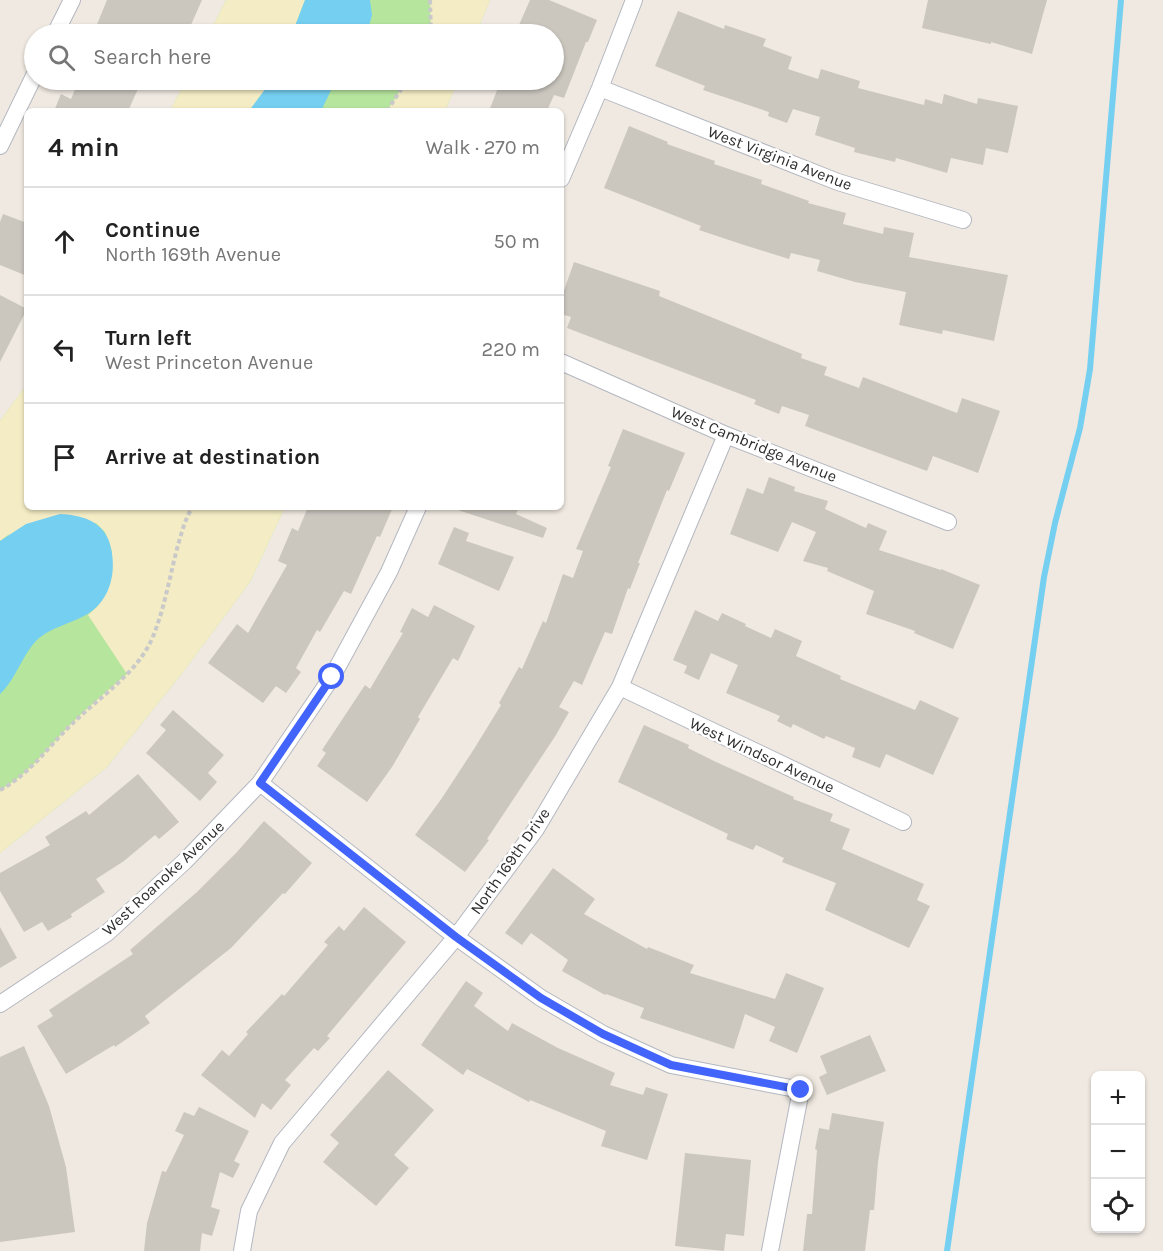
<!DOCTYPE html>
<meta charset="utf-8">
<style>
:root{--surface:#fff;--page:#f6f6f6;--text:#222;--muted:#767676;--line:#e0e0e0}
body{margin:0;font-family:Karla,sans-serif;background:var(--page);color:var(--text)}
.controls{position:absolute;right:18px;bottom:18px;display:grid;overflow:hidden;border-radius:9px;box-shadow:0 2px 4px #0004}
.controls button{width:54px;height:54px;display:grid;place-items:center;padding:0;border:0;border-bottom:2px solid var(--line);background:var(--surface);color:var(--text);font:30px sans-serif}
.stop{position:absolute;width:18px;height:18px;margin:-14px;border:4px solid #4264fb;border-radius:50%;background:#fff}
.stop.end{background:#4264fb;border-color:#fff;box-shadow:0 2px 6px #0008}
.list{margin:0;padding:0;list-style:none}
h2{display:flex;justify-content:space-between;align-items:center;height:78px;margin:0;padding:0 24px;font-size:26px}
h2 small{font-size:20px;font-weight:400;color:var(--muted)}
.list li{display:grid;grid-template-columns:39px 1fr auto;gap:18px;align-items:center;box-sizing:border-box;height:108px;padding:0 24px;border-top:2px solid var(--line)}
.list b{display:block;font-size:22px;white-space:nowrap}
.list p{margin:0;font-size:20px;white-space:nowrap;color:var(--muted)}
.list em{font-size:20px;font-style:normal;color:var(--muted)}
.icon{flex:none;width:33px;height:33px;fill:none;stroke:currentColor;stroke-width:2;stroke-linecap:round;stroke-linejoin:round}
.map{position:relative;flex:none;width:1163px;height:1251px;overflow:hidden}
.search{position:absolute;background:var(--surface);box-shadow:0 2px 4px #0004;left:24px;top:24px;width:540px;height:66px;display:flex;align-items:center;gap:15px;box-sizing:border-box;padding:0 21px;border-radius:33px;color:var(--muted);font-size:22px}
.panel{position:absolute;background:var(--surface);box-shadow:0 2px 4px #0004;left:24px;top:108px;width:540px;height:402px;border-radius:9px}
.map>svg:first-child{display:block}
</style>
<div class="map">
<svg width="1163" height="1251" viewBox="0 0 1163 1251">
<rect width="100%" height="100%" fill="#efe9e1"/>
<path fill="#b6e59e" d="M226 0H490L476 34H209Z
M186 80H458L445 111H170Z
M27 384V507H285L250 582 183 672 107 767 0 853V421Z"/>
<path fill="#f3ecc5" d="M226 0H305L292 34H209Z
M430 0H490L476 34H431Z
M186 80H272L249 111H170Z
M407 80H458L445 111H387Z
M27 384V507H285L250 582 183 672 107 767 0 853V790C29 774 46 750 68 727 87 708 107 691 127 674L88 615 98 606 112 551 105 532 96 523 8 535 0 541V421Z"/>
<path fill="#75cff0" d="M305 0H370L372 15 367 34H292Z
M272 80H336L321 111H249Z
M60 514C80 515 101 520 109 541 118 568 112 602 84 616 69 624 53 627 39 638 22 654 17 678 0 694V541L26 524Z"/>
<g fill="none" stroke-linecap="round" stroke-linejoin="round">
<path stroke="#75cff0" stroke-width="6" d="M947 1251 1044 577 1055 523 1080 428 1090 369 1121 0"/>
</g>
<path fill="#cbc7bf" d="M107 0H202L187 34H93Z
M530 0H549L597 20 588 42H586L564 98 554 95 547 111H489L501 80H554V34H515Z
M928 0H1047L1032 54 991 42V44L922 28Z
M678 11 724 29 725 25 766 39 763 46 792 57 788 69 818 79 821 69 860 81 858 88 924 105 925 99 942 104 944 94 977 104 978 98 1018 106 1008 153 986 148 983 165 951 158 947 173 896 158 895 162 854 152 855 148 815 135 820 117 793 109 787 123 768 116 769 112 703 90 705 86 655 66Z
M79 80H142L128 111H54L61 94 71 99Z
M629 126 668 142 667 144 715 161 714 164 762 180 761 184 809 201 808 203 846 213 843 224 883 234 884 227 914 233 909 257 1008 275 994 341 943 330 942 334 899 325 906 292 855 282 817 271 820 260 791 253 789 259 741 244 699 230 701 226 604 188Z
M3 214 27 223V276L0 265V222Z
M574 262 660 291 659 296 802 354 801 358 827 367 824 375 859 388 863 377 957 413 962 398 1000 411 978 473 933 456 927 471 805 426 809 415 782 406 779 414 754 404 756 400 567 328 571 317 561 314V299Z
M0 295 27 309 0 362Z
M623 429 685 453 669 491 667 490 638 563H640L630 589 628 588 612 634 605 632 582 685 574 681 559 707 569 712 556 735 487 839 489 840 465 872 415 835 442 798 474 749 501 705 499 703 519 667 522 669 543 621 546 623 563 574 573 578 583 551 576 549 611 467 608 466Z
M769 477 795 487 794 491 828 501 825 509 866 528 868 523 887 531 879 550 941 570V569L980 585 953 649 914 633 915 631 866 614 874 591 827 571 828 568 803 561 816 532 792 522 778 552 730 534 747 488 763 494Z
M308 507H393L380 537 377 536 351 594 344 591 320 632 317 630 296 668 301 672 286 693 276 686 263 703 208 663 237 624 248 633 287 565 278 561 292 528 298 531Z
M459 507H519L516 514 547 528 543 538 458 510Z
M454 527 469 533 466 541 514 557 499 591 438 564Z
M434 605 475 626 458 661 453 658 418 717 420 719 392 767 367 802 317 766 326 753 322 750 365 685 370 689 403 633 400 632 412 608 428 617Z
M695 610 718 621 722 613 746 624 745 626 771 638 775 629 802 641 796 656 841 676 840 679 915 710 920 700 959 718 933 775 886 754 880 768 852 757 855 748 826 736 824 739 793 724 791 728 777 721 780 716 726 693 738 665 711 653 699 680 684 673 687 666 673 660Z
M173 710 224 755 208 773 217 782 200 801 146 753 166 730 160 725Z
M644 725 689 745 688 748 716 762 794 797 793 799 833 814 830 821 850 829 842 849 924 884 917 900 930 906 909 948 825 910 836 883 782 862 784 858 756 845 753 850 726 839 728 834 618 782Z
M138 774 179 822 159 839 155 835 124 861 96 879 105 892 71 914 72 917 48 931 42 922 24 932 0 891V873L50 845 45 837 86 811 89 815Z
M264 821 312 863 285 894 283 893 231 948 145 1016 150 1023 115 1047 114 1045 66 1074 37 1026 53 1016 49 1010 133 954 130 950 197 892 237 852Z
M553 868 595 899 584 914 647 949 648 947 694 965 690 973 775 999 786 973 824 988 797 1053 769 1041 775 1027 745 1014 734 1049 640 1018 644 1008 606 994 605 995 562 971 568 960 531 933 522 945 505 933Z
M364 907 406 942 327 1036 330 1038 318 1051 314 1048 285 1080 291 1085 271 1110 262 1103 255 1118 201 1075 222 1050 229 1056 248 1034 246 1032 282 994 284 996 328 945 324 942 339 926 344 931Z
M0 927 17 958 0 968Z
M466 981 483 993 474 1006 508 1031 512 1023 558 1048 615 1073 610 1085 643 1095 646 1087 668 1094 647 1160 601 1146 606 1131 530 1100 529 1102 467 1069 463 1075 421 1045Z
M870 1035 886 1071 827 1095 819 1077 827 1073 820 1056Z
M24 1046 49 1106 66 1167 75 1232 0 1242V1057Z
M388 1070 434 1110 394 1155 409 1168 376 1206 323 1162 339 1143 330 1135Z
M199 1107 249 1131 234 1161 240 1164 233 1178 220 1172 211 1207 220 1210 212 1236 202 1233 200 1251H144L147 1223 162 1171 166 1172 184 1135 175 1131 184 1112 194 1116Z
M832 1113 884 1122 878 1162 874 1210H870L865 1251H803L807 1214H812L817 1150 815 1149 819 1128 829 1130Z
M685 1153 751 1160 744 1236 726 1234 724 1251 675 1246Z"/>
<g fill="none" stroke-linecap="round" stroke-linejoin="round">
<defs>
<path id="street" d="M55 34 72 0
M600 88 838 182 963 220
M0 146 34 76
M561 179 600 88 634 0
M561 362 726 435 948 522
M620 687 903 822
M260 783 456 937 541 998 603 1034 671 1065 801 1090 770 1251
M0 1004 107 933 185 861 260 783 332 677 389 572 418 507
M242 1251 249 1211 282 1143 456 937 536 829 585 746 620 687 726 435"/>
</defs>
<use href="#street" stroke="#b4b7c1" stroke-width="18"/>
<path stroke="#c9c9c9" stroke-width="4" stroke-dasharray="4.5 3" stroke-linecap="butt" d="M430 0 431 34
M387 111 407 80
M0 790C30 774 47 748 71 725 100 696 139 673 154 634 165 606 170 575 178 545 182 532 185 518 193 507"/>
<use href="#street" stroke="#fff" stroke-width="16"/>
</g>
<g fill="none" stroke-linecap="round" stroke-linejoin="round">
<path stroke="#4264fb" stroke-width="8" d="M332 677 260 783 456 937 541 998 603 1034 671 1065 801 1090"/>
</g>
<g text-anchor="middle" dominant-baseline="central" stroke-width="5" stroke-linejoin="round" paint-order="stroke">
<g font-size="16" fill="#2e2e2e" stroke="#fff">
<text transform="translate(780 158) rotate(21)">West Virginia Avenue</text>
<text transform="translate(754 444) rotate(22)">West Cambridge Avenue</text>
<text transform="translate(762 755) rotate(25)">West Windsor Avenue</text>
<text transform="translate(510 861) rotate(-55)">North 169th Drive</text>
<text transform="translate(163 878) rotate(-43)">West Roanoke Avenue</text>
</g>
</g>
</svg>
<div class="controls">
<button>+</button>
<button>−</button>
<button><svg class="icon" aria-label="locate" viewBox="0 0 24 24"><circle cx="12" cy="12" r="6"/><path d="M12 2v4M12 18v4M2 12h4M18 12h4"/></svg></button>
</div>
<div class="stop" style="left:332px;top:677px"></div>
<div class="stop end" style="left:801px;top:1090px"></div>
<div class="search"><svg class="icon" aria-label="search" viewBox="0 0 24 24"><circle cx="10" cy="10" r="6"/><path d="M15 15l6 6"/></svg>Search here</div>
<section class="panel">
<h2>4 min<small>Walk · 270 m</small></h2>
<ul class="list">
<li><svg class="icon" aria-label="ahead" viewBox="0 0 24 24"><path d="M12 20V5M6 11l6-6 6 6"/></svg><div><b>Continue</b><p>North 169th Avenue</p></div><em>50 m</em></li>
<li><svg class="icon" aria-label="left" viewBox="0 0 24 24"><path d="M17 20v-9H6M10 6l-5 5 5 5"/></svg><div><b>Turn left</b><p>West Princeton Avenue</p></div><em>220 m</em></li>
<li><svg class="icon" aria-label="arrive" viewBox="0 0 24 24"><path d="M6 21V4h12l-3 4 3 4H6"/></svg><div><b>Arrive at destination</b></div></li>
</ul>
</section>
</div>
